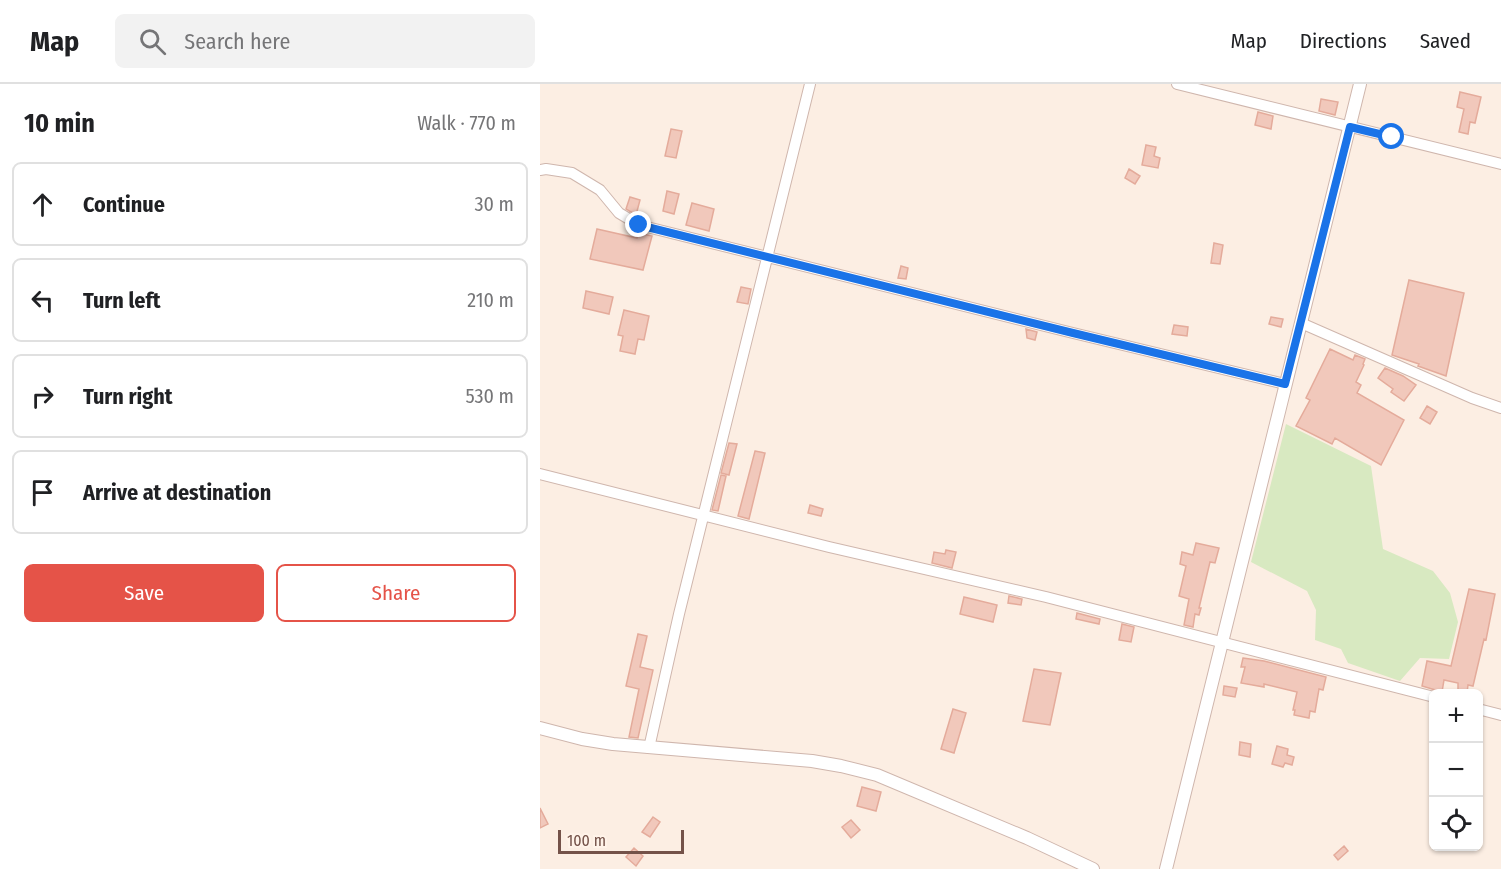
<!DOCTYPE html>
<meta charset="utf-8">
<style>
:root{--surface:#fff;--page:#f2f2f2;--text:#202124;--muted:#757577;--line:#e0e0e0;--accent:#e55348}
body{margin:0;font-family:"Fira Sans Condensed",sans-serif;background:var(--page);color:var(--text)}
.controls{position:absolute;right:18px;bottom:18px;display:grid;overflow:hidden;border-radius:9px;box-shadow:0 2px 4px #0004}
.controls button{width:54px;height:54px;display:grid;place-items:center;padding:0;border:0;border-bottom:2px solid var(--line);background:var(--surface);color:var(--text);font:30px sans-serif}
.scale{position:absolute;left:18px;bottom:15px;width:126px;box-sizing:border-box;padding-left:6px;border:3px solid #745249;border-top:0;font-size:16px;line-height:21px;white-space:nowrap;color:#745249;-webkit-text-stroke:4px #fff3e9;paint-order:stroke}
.stop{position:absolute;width:18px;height:18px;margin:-14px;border:4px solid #1a73e8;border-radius:50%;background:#fff}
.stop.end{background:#1a73e8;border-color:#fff;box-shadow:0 2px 6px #0008}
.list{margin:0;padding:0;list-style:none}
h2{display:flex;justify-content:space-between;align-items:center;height:78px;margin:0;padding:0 24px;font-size:26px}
h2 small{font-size:20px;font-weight:400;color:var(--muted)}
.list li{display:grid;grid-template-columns:39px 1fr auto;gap:18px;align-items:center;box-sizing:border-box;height:84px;margin:0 12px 12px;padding:0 12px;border:2px solid var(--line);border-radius:9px}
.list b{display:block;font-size:22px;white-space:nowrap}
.list em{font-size:20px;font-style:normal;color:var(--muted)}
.actions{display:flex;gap:12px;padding:18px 24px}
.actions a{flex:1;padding:14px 0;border:2px solid var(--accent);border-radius:9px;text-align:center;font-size:21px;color:var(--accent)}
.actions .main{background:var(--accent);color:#fff}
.icon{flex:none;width:33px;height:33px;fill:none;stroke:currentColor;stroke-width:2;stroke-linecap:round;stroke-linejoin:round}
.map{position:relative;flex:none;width:961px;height:785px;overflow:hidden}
header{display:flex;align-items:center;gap:36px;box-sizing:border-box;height:84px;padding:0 30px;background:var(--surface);border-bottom:2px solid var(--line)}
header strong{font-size:28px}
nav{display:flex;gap:33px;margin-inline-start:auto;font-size:21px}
.search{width:420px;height:54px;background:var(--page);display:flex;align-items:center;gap:15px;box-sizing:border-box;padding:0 21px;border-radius:9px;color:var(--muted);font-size:22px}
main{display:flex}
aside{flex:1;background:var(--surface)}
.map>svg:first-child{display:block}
</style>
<header>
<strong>Map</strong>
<div class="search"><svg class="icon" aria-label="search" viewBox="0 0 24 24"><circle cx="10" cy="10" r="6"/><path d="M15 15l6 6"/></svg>Search here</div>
<nav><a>Map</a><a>Directions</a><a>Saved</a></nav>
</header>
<main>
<aside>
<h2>10 min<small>Walk · 770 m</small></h2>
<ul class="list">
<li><svg class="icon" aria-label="ahead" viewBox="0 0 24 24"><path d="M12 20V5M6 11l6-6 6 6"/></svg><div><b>Continue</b></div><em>30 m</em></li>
<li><svg class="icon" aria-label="left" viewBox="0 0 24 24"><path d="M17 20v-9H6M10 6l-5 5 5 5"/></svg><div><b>Turn left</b></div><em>210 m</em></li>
<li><svg class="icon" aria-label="right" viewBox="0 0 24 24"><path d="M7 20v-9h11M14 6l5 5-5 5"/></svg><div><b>Turn right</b></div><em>530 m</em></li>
<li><svg class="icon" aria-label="arrive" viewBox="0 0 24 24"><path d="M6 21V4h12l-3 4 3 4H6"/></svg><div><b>Arrive at destination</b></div></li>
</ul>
<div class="actions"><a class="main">Save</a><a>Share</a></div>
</aside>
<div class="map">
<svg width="961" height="785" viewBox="0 0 961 785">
<rect width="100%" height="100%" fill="#fceee3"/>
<path fill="#d8e9c1" d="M746 340 831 382 843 465 893 487 910 509 918 538 909 575 880 574 860 597 808 579 801 565 775 556 776 526 767 507 711 478Z"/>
<path fill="#f1c8bb" stroke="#e4ab9b" stroke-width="1.5" d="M920 8 941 13 935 39 930 38 928 50 919 48 924 25 917 23Z
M781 15 798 18 795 31 779 27Z
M718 28 733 32 731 45 715 41Z
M131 45 142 47 136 74 125 72Z
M606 61 616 63 614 72 620 74 618 84 602 81Z
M589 85 600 92 595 100 585 94Z
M127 107 139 110 134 130 123 127Z
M90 113 100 116 96 131 86 125Z
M152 119 174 125 169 147 146 141Z
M57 145 97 154 98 149 112 152 103 186 50 175Z
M674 159 683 161 680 180 671 179Z
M361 182 368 184 366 195 358 194Z
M869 196 924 209 906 292 878 282 879 280 852 271Z
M201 203 211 205 208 220 197 218Z
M46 207 73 213 69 230 43 224Z
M84 226 109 232 104 256 98 255 95 270 80 267 83 252 78 251Z
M731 233 743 235 741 243 729 240Z
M634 241 648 243 647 252 632 250Z
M486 245 497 248 495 256 487 254Z
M790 265 813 276 815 271 825 275 823 280 824 281 816 298 821 301 817 309 864 336 841 381 795 354 792 360 756 342 770 316 766 314Z
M845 284 863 292 876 301 864 317 851 308 853 305 838 294Z
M887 322 897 328 890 340 880 334Z
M189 359 197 360 189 391 181 389Z
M215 367 225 369 209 435 198 432Z
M181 391 186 392 178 427 172 426Z
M270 421 283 425 281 432 268 429Z
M656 459 679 464 675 479 670 478 659 524H661L659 531 655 530 653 543 644 541 649 515 639 512 646 482 640 480 642 468 653 471Z
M406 466 416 468 412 484 392 479 394 468 405 470Z
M929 505 955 510 946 556 944 555 933 602 928 601 927 609H918V599L904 596 902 608 882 602 887 577 911 582Z
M469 512 482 515 481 521 468 519Z
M424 513 457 521 453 538 420 530Z
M537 529 560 535 559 540 536 535Z
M582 540 594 543 591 558 579 556Z
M98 550 107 552 100 583 113 586 98 654 89 653 99 605 86 602Z
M703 574 724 577 786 593 783 606 779 605 775 628 770 627 769 634 754 631 755 626H753L757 608 724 600V603L701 599 705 583H701Z
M494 585 521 589 510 641 483 637Z
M684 602 697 604 695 613 683 611Z
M413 625 426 629 414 669 401 665Z
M700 658 711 660 710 673 699 671Z
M737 662 748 665 747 671 754 673 752 681 745 679 743 683 732 680Z
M322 703 341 708 336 727 317 722Z
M0 724 8 740 0 744Z
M113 733 120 738 110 753 102 748Z
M311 736 320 746 311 754 302 743Z
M804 762 808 767 798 776 794 771Z
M94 764 103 772 96 782 86 773Z"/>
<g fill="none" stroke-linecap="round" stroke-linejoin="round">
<defs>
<path id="minor" d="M637 0 961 80
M0 86 6 85 32 89 60 106 79 129 99 141 533 249 745 300
M761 239 932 314 961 324
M0 390 289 463 506 513 894 613
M938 625 961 631
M109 664 139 530 270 0"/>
<path id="tertiary" d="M0 644 42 655 73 660 272 677 301 682 337 691 487 754 553 785
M626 785 820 0"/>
</defs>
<use href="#minor" stroke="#cfb6ad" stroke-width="12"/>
<use href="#tertiary" stroke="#cfb6ad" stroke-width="14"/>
<use href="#minor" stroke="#fff" stroke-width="10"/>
<use href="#tertiary" stroke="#fff" stroke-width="12"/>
</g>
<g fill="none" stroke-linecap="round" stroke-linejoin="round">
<path stroke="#1a73e8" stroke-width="8" d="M99 141 533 249 745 300 810 43 852 53"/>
</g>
</svg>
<div class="controls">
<button>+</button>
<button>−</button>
<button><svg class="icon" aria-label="locate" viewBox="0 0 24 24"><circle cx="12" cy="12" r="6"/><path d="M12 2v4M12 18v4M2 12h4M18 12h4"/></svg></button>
</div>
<div class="scale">100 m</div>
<div class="stop" style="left:852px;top:53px"></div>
<div class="stop end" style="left:99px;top:141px"></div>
</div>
</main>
